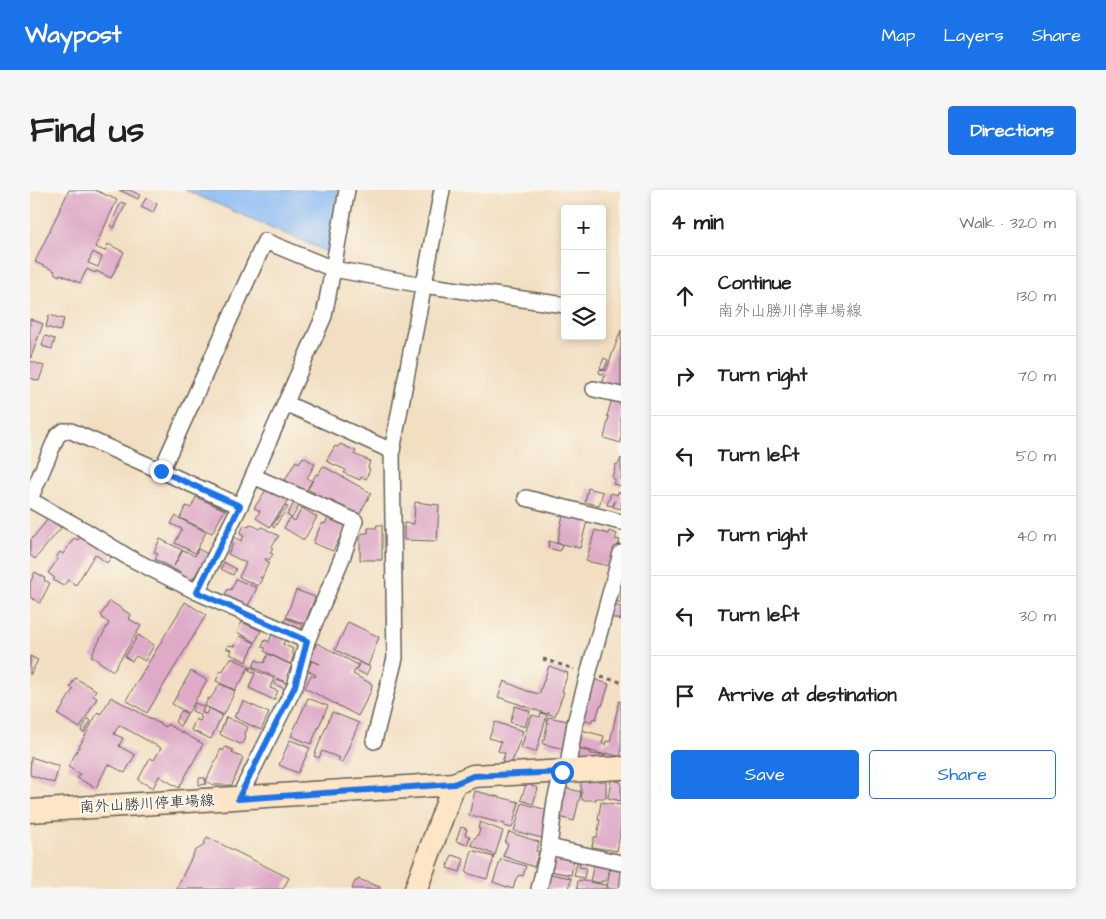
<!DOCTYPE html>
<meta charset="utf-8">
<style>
:root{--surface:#fff;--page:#f6f6f6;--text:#202124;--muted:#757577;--line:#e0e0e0;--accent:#1a73e8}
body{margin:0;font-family:"Architects Daughter","Klee One",sans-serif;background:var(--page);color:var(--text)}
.controls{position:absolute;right:15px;top:15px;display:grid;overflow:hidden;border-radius:5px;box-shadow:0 2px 8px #0003}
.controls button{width:45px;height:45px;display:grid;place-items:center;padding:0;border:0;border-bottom:1px solid var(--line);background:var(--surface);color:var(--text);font:25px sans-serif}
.stop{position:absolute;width:15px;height:15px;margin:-11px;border:4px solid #1a73e8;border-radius:50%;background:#fff}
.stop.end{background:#1a73e8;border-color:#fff;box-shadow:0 1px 5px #0008}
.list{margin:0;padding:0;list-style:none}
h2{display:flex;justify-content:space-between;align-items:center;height:65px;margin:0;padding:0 20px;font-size:21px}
h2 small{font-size:16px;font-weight:400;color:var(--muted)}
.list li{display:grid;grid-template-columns:32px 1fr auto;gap:15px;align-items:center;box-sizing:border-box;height:80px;padding:0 20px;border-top:1px solid var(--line)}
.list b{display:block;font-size:19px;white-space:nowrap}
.list p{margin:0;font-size:16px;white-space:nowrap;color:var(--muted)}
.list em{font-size:16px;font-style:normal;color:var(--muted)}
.actions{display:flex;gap:10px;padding:15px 20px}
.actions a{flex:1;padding:11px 0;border:1px solid var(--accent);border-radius:5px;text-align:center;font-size:18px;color:var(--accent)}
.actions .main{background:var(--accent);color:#fff}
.icon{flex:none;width:28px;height:28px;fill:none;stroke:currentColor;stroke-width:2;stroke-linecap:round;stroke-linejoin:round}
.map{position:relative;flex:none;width:591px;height:699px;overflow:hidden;border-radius:5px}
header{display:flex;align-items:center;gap:30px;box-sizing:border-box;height:70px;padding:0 25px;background:var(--accent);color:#fff}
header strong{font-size:24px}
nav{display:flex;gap:28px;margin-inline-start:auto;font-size:18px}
.intro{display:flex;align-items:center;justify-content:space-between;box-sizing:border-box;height:120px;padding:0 30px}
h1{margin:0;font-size:35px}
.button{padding:12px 22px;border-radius:5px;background:var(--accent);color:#fff;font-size:18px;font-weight:700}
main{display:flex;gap:30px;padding:0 30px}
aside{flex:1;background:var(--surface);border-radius:5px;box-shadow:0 2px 8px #0003}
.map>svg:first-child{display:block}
</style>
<header>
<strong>Waypost</strong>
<nav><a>Map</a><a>Layers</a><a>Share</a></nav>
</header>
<div class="intro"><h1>Find us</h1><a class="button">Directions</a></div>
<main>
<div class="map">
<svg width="591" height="699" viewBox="0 0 591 699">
<rect width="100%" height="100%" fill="#fbf7ec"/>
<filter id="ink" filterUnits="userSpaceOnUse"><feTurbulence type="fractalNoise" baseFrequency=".02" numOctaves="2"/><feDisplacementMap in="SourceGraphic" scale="10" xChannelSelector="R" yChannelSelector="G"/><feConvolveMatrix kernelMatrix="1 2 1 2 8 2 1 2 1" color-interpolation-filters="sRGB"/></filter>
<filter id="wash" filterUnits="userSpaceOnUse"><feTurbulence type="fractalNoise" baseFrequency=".0096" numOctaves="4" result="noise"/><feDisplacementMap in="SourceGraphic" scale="20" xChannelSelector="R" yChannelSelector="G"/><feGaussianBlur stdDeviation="1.12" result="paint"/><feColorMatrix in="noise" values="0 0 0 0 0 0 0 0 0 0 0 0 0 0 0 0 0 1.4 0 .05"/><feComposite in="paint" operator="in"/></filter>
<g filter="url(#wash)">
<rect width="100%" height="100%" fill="#f2dfc2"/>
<path fill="#87b9f4" stroke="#526a88" d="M155 0H308L298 62Z"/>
<g id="blocks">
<path fill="#deaac8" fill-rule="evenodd" d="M39 0H65L87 10 65 57 75 61 78 54 94 62 81 88 66 81 65 83 57 79 50 93 30 84 29 86 24 83 25 81 5 72ZM63 62 72 67 68 77 58 73Z
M89 0H100L110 5 108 9Z
M116 8 127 14 123 23 111 17Z
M91 12 96 14 84 38 80 36Z
M19 125 34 129 30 141 16 137Z
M0 129 13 134 0 170Z
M591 140V201L572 195 575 185 569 183 570 179 576 181Z
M15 146 25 149 22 159 12 156Z
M574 168 578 170 574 180 570 178Z
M0 171 14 176 9 191 0 188Z
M582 209 591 212V253L574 248 579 227 577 226Z
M310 254 326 261 324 264 340 271 338 278 340 279 336 289 331 287 330 290 314 283 316 280 296 271 305 256 308 257Z
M273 267 285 274 277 288 282 291 275 302 269 297 268 298 255 290 266 271 269 273Z
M591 268V296L583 294 585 289 582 288 586 274 588 275Z
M293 276 341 303 329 325 298 309 297 312 283 305 285 303 278 299 286 284 288 285Z
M238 297 258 310 240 337 226 328 230 321 224 318Z
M558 298 573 302 569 316 555 312Z
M588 302 591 303V319L583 317 585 311 583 316 577 315 581 303 587 305Z
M166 307 195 320 182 343 150 328 156 316 161 318Z
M265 311 270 314 262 328 257 325Z
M385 312 409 315 407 351 374 350V333L384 334Z
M256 316 258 317 244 338 242 336Z
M272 318 287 327 274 350 254 338 260 328 265 331Z
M533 325 557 331 550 358 527 353Z
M145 326 176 342 165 363 145 353 152 339 141 334Z
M19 328 31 338 5 369 0 365V351Z
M298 328 316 336 303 361 283 353 291 335 293 333 295 334Z
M220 334 230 339 232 337 249 346 241 357H243L240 363 243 364 239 370 236 368 235 370 239 372 232 388 230 387 232 389 228 396 209 387 216 373 198 364 203 354 199 352 202 346 211 351 214 346 210 344 214 335 219 337Z
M347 335H352V370H330V346L333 343H338V338H346Z
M565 340 578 344 579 341 587 344 585 349 590 350 584 368 582 367 579 376 556 371Z
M53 343 83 364 77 373 65 364 46 395 38 390 33 396 23 390 25 388 18 383 28 369 26 368 30 362 33 364 44 348 48 350Z
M130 349 152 360 144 376 153 360 165 366 168 359 178 364 163 389 157 391 149 387 151 383 125 369 128 364 124 362Z
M519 351 532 355 530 361 518 358Z
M194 372 206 379 203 385 191 379Z
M5 382 15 388 14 390 20 393 10 413 0 407V393Z
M591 387V413L583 410Z
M206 389 227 398 217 418 194 406 198 399 201 400Z
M266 400 285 407 275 434 256 427Z
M80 411 101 425 99 429 111 436 83 481 61 466 79 433 72 428 73 427 71 425Z
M155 412 176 425 117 523 96 510Z
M581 414 591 417V430L578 426Z
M256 428 273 435 269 444 252 437Z
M212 432 231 441 225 452 207 442Z
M318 432 349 447 338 476 305 460Z
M242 444 255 450 253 454 263 459 261 463 264 465 260 474 234 461 236 458 232 457 235 450 239 452Z
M108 445 124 455 115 471 106 466 102 471 95 467Z
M210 446 225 453 216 472 200 464 202 460 197 459 198 455 205 456Z
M287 453 328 475 323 484 342 494 341 501 328 526 275 498 281 485 285 487 286 485 277 480 282 471 290 474 279 469Z
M238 464 262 475 257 485 261 486 257 493 223 477 226 470 234 473Z
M0 466 8 470 0 485Z
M201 468 219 476 210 494 209 493 205 500 186 491 190 481 192 482Z
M330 472 340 477 336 485 326 480Z
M519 476 538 483 532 501 534 502 525 526 518 524 519 522 517 524 468 507 474 491 497 501 509 504Z
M220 477 226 479V481L244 488 240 498 248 501 244 510 219 498 225 483 219 480Z
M161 481 177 490 158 523 142 514Z
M45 488 66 500 63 506 67 508 50 538 28 525 43 499 40 497Z
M247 489 257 494 255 499 244 494Z
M562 489 579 494 572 516H570L566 529 563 528 562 532 550 528Z
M190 494 205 501 194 525 175 516 178 508 180 509Z
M81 507 136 537 137 534 173 554 149 598 129 586 123 598 108 590 120 568 124 570 131 558 89 535 84 544 93 548 89 556 105 565 95 583 78 574 66 598 47 588 50 584 38 577 68 522 71 524Z
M278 508 298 516 281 554 261 546Z
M213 511 239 523 231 540 207 529V528L204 527 207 521 208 522Z
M589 511 591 512V567L576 563V565L546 557 551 540 574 546 572 554 575 555 576 551 580 552Z
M165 513 174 517 172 523 176 524 179 518 192 525 181 549 161 540 166 529 170 531 172 528 170 527 171 525 162 521Z
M485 516 500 521 495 537 480 532Z
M151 521 157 524 150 536 145 532Z
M302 522 329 533 312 573 308 571 310 568 292 561 289 568 284 566Z
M511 523 517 525 506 562 491 558 500 528H501L502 525 510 527Z
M196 527 218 537 215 544 216 547 214 552 210 554 191 545 190 543Z
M518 527 537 531 536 535 540 536 535 559 513 554 518 532H517Z
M58 528 61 531 54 543 51 541Z
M465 532 493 541 481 575 472 572 475 563 468 561 471 552 459 548Z
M260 550 280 558 268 583 249 575Z
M195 557 203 560 202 563 213 568 202 595H183L176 591 191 559 193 561Z
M542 558 561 562V564L575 565V572L543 574Z
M1 567 29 576 24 593 0 585Z
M169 588H175L176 594 169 595Z
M576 590V608H566V610H552L551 602 544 631 529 627 536 598 551 602V591Z
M581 590 591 592V611L578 608Z
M496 594 508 598 503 614 491 610Z
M445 601 489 612 482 638 474 636 475 634 439 625Z
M571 612 591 615V637L587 661 562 657 564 647H567L570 630H568Z
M492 613 517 620 515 625 517 626 512 648 484 641Z
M450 632 473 641 465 665 441 655 445 647H447L450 639 448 638Z
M431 637 437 639 435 645 440 646 437 655 426 651Z
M479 642 509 652 506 661 509 662 504 677 473 666 478 654 475 653Z
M177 647 259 688 253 699H146L165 661 173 656Z
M442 660 464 667 457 689 436 683Z
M522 660 545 664 541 685 519 681Z
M422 665 434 669 430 682 417 678Z
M548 668 550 669 549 677 556 678 554 688 544 686Z
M471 669 496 676 493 686 489 685 486 689 483 699 463 692Z
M564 674 579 676 576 691H571V693L560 691Z
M580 678 591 680 589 699H577Z
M520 684 541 688 539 699H517Z
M328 689 350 697V699H322L325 691H328Z
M548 690 576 695V699H547Z"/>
</g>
</g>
<g filter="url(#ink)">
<use href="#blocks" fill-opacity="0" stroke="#676056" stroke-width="1"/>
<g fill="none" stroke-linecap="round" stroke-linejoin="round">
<defs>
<path id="street" d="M564 199 591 205
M255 213 362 261
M131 281 235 51 303 79 317 0
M496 308 591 332
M0 309 27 246 34 241H41L210 316
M0 310 54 340 98 367 167 402 277 451
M167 402 210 316 294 126 303 79 393 95 535 115
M344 551 365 468 362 261 412 0
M537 581 545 533 591 363
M208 609 265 496 277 451 312 368 325 331 223 286
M519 657 591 673
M509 699 519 657 525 611 532 582"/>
<path id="secondary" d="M0 621 424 594 443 586 591 578
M386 699 424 594"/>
</defs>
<use href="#street" stroke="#676056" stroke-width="18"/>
<use href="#secondary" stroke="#676056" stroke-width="25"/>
<path stroke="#676056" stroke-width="3" stroke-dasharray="4 4" stroke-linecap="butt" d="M513 469 544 479
M571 487 591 492"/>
<use href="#street" stroke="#fff" stroke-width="15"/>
<use href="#secondary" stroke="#fde5c5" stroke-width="22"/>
</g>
</g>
<g fill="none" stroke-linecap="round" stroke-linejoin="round" filter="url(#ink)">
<path stroke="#1a73e8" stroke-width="6" d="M131 281 210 316 167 402 277 451 265 496 208 609 424 594 443 586 532 582"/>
</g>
<g text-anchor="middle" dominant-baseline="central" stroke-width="4.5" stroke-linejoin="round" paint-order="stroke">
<g font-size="15" fill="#1c1c1c" stroke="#fbf7ec">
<text transform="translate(117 614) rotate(-3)">南外山勝川停車場線</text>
</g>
</g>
</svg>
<div class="controls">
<button>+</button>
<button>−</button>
<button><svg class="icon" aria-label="layers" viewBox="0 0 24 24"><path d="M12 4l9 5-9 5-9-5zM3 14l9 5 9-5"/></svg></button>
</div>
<div class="stop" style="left:532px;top:582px"></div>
<div class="stop end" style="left:131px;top:281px"></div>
</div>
<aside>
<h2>4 min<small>Walk · 320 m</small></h2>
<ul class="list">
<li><svg class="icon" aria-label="ahead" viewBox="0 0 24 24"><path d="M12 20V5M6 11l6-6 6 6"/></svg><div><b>Continue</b><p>南外山勝川停車場線</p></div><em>130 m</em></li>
<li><svg class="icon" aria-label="right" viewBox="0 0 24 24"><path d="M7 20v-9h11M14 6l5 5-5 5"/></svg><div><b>Turn right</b></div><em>70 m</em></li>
<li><svg class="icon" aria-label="left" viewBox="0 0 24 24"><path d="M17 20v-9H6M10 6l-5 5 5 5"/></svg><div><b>Turn left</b></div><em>50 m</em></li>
<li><svg class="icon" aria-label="right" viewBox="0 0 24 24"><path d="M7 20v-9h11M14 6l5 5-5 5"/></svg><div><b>Turn right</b></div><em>40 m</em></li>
<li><svg class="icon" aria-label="left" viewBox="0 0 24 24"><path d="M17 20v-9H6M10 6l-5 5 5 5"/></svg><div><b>Turn left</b></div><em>30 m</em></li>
<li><svg class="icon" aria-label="arrive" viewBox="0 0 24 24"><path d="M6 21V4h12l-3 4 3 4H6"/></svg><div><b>Arrive at destination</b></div></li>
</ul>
<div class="actions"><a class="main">Save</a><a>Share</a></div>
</aside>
</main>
